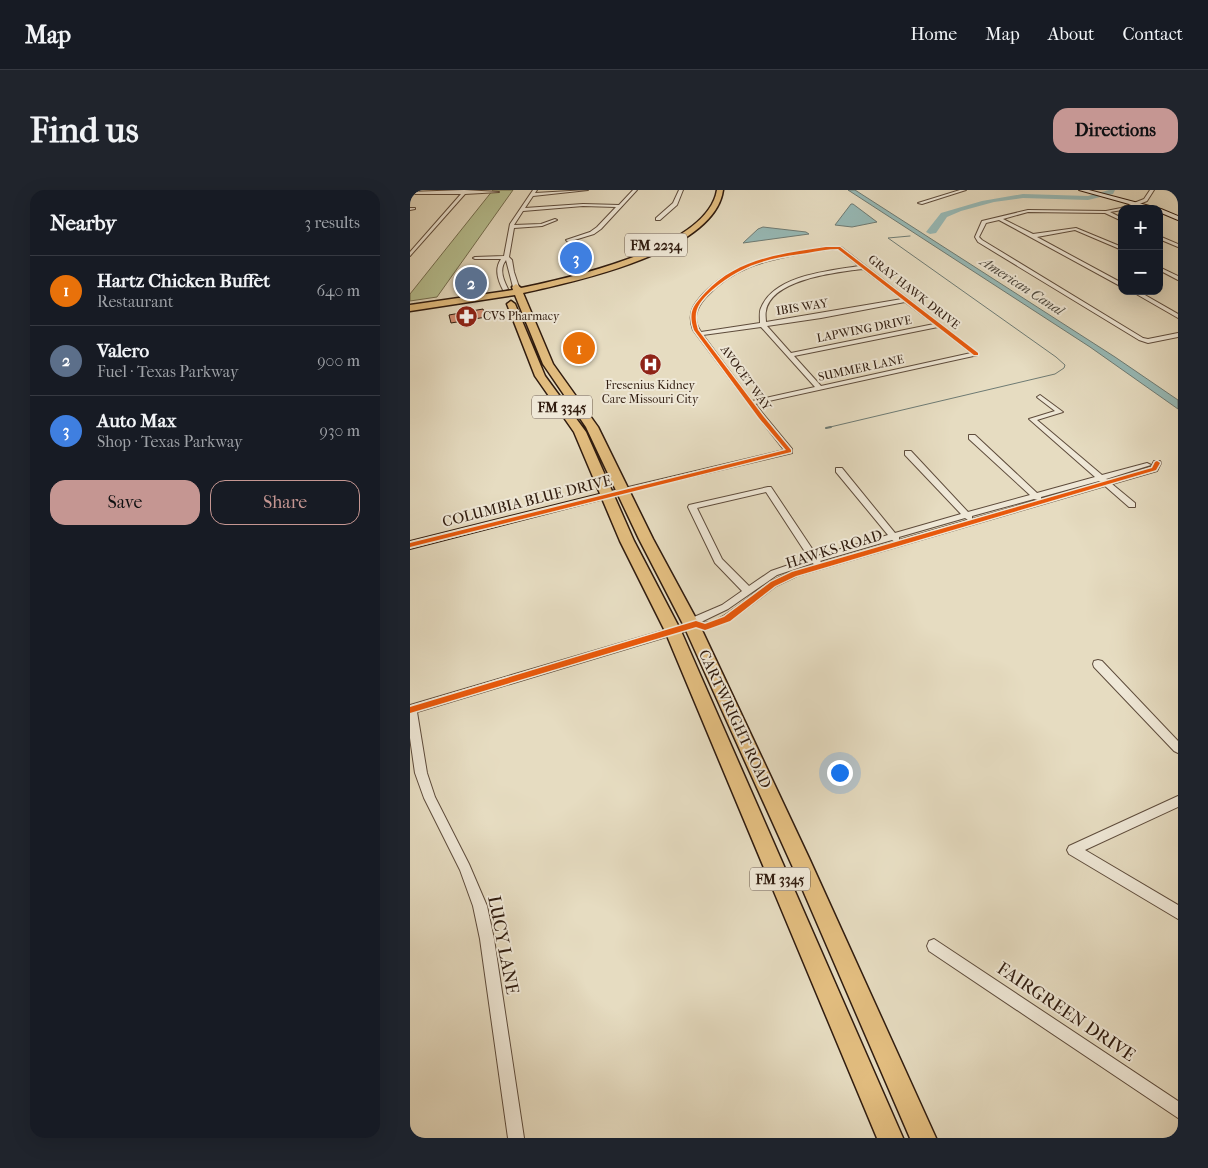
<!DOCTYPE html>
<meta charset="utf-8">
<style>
:root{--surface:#171b24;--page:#20242c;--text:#f1f3f6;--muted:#9ea1a6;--line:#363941;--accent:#c59692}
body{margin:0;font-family:"IM FELL French Canon",serif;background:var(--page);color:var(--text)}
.controls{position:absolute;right:15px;top:15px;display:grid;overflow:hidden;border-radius:10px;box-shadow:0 5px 20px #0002}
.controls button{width:45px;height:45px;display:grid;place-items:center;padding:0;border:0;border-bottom:1px solid var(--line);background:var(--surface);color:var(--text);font:25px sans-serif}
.you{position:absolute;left:429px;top:582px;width:18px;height:18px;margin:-12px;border:4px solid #fff;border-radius:50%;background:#1a73e8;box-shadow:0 0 0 8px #1a73e833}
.badge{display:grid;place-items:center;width:32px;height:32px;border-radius:50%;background:var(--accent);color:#fff;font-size:16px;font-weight:700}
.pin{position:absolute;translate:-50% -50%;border:2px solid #fff;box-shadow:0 1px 5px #0006}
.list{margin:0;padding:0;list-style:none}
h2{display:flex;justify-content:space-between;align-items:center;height:65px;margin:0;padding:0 20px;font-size:21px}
h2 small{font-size:16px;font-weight:400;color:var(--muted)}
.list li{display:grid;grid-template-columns:32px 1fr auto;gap:15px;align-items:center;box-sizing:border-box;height:70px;padding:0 20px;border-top:1px solid var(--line)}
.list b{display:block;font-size:19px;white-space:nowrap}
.list p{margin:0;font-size:16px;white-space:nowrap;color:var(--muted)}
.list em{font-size:16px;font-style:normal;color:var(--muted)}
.actions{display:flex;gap:10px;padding:15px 20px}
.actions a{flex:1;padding:11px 0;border:1px solid var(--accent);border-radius:15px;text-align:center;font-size:18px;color:var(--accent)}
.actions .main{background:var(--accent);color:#111}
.map{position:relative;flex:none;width:768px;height:948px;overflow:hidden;border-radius:15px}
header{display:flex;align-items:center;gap:30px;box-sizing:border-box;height:70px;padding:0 25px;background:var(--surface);border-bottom:1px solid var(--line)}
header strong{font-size:24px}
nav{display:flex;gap:28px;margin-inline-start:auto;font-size:18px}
.intro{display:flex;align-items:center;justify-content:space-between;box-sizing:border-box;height:120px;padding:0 30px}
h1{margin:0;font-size:35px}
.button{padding:12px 22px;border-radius:15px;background:var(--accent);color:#111;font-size:18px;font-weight:700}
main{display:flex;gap:30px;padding:0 30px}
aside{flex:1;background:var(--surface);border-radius:15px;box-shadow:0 5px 20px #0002}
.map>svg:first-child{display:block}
</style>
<header>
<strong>Map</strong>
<nav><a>Home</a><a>Map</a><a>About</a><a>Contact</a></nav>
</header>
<div class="intro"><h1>Find us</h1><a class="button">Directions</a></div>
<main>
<aside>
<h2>Nearby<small>3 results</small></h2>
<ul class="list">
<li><span class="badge" style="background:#e8710a">1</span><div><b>Hartz Chicken Buffet</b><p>Restaurant</p></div><em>640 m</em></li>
<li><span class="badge" style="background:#5c6f8a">2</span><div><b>Valero</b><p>Fuel · Texas Parkway</p></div><em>900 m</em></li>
<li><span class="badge" style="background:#3f7fe0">3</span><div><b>Auto Max</b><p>Shop · Texas Parkway</p></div><em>930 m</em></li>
</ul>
<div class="actions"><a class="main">Save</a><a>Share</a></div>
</aside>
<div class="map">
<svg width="768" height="948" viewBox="0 0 768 948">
<rect width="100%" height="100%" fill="#e6dcc1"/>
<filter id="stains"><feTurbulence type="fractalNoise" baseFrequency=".004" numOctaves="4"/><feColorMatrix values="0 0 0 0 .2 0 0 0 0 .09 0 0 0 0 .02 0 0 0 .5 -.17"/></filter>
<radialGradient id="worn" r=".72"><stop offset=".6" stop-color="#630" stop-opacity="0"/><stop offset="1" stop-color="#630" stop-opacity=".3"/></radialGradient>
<path fill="#b7c091" stroke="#746e50" d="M83 0H103L27 107 0 111V104Z"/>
<path fill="#97bab7" stroke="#6e7b74" d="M438 0H445L705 167 768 210V219L680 157Z
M441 14H443L467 32 442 37 425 35Z
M353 37 396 42 399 44 333 53 348 39Z"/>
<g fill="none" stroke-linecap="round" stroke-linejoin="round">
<path stroke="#6e7b74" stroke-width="1" d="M416 238 645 184 654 178 655 175 646 167 478 48 500 46"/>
<path stroke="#6e7b74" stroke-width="2" d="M416 238 421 237"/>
<path fill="#97bab7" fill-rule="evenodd" d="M699 0H705L703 4 678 10 613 8 584 12 551 21 537 27 526 43 520 44 516 42 531 23 572 11 613 4 678 6Z"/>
</g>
<path fill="#d58f73" stroke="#301c0f" d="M73 119 76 127 41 133 39 125Z"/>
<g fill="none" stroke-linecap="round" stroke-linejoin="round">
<defs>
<path id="street" d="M54 0 89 2 55 4 0 66V62L51 4H0V2Z
M123 0H127L125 3 178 0 123 6 115 18 173 14 209 15 223 0H227L191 39 184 44 158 52 156 50 180 42 187 37 206 17 173 16 113 21 104 35 131 34 145 29 147 30 132 36 104 38 99 67 102 70 104 82 109 97 106 99 103 97 96 70C89 79 93 89 98 99L93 100C88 90 84 79 91 69H65L63 68 65 67 94 66 100 34Z
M269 0H273L267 15 250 30H246V28L263 13Z
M550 0H556L512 14 508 13Z
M740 0H744L737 11 717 19H712V20L700 22 712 28V31L695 23 618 22 593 29 623 44 666 38 712 57V60L665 40 627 47 712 93V97L589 30 576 33 569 47 572 50 733 148 738 149 768 143V147L738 153 729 150 568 52 565 47 572 31 618 20 696 21 711 18 734 9Z
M0 18H5V19L0 20Z
M749 46 768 54V57L749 49Z
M416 57H431L568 163V165L345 214 382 259V263L213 303H210V299L374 260 349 228 283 140C277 123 283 115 294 103 327 69 371 64 416 57ZM425 59H428L449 76C419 81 364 85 351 118 349 122 350 128 350 133L291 142C282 129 286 118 296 107 323 78 352 71 390 64 401 62 413 60 425 59ZM453 79 492 109 356 132C356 129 355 124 356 121 361 89 428 82 453 79ZM495 112 524 134 381 163 357 136 411 128ZM351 137 405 197 342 211 293 145ZM528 137 561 163 411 196 384 166Z
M749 77 768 86V90L749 80Z
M721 101H728L768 124V128Z
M630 205 653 222 627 230 692 285 737 273 741 275 696 289 698 290 741 277 744 271H750L751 273 747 281 702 294 725 313V317H719L695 296 387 386 366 396 320 431 298 439 295 440 286 438 7 522 17 583 25 607 59 674 77 716 84 749 114 948H98L70 749 63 716 50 680 14 608 5 583 0 548V515L282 432 284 427 312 415 332 401 305 373 278 317 279 315 358 297H361L407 366 478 345 426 282V278H432L485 343 551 324 495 265V261H501L558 322 620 305 559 249V245H565L627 303 685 287 619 229 645 221 628 208 627 207ZM689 291 691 292 631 309V307ZM356 302 399 368 361 381 339 396 312 369 287 318ZM624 309 628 310 562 329V326ZM555 328 558 330 489 350V347ZM482 350 485 352 412 373 410 371ZM403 373 404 375C389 379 374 384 360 392 345 400 308 438 291 432L318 419 367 385Z
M688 470 692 471 768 551V563L764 561 684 477 683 474 684 471Z
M768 606V617L675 660 768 715V729L659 664 657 660 659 656Z
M524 749 768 911V928L519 761 517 756 519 751Z"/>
<path id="secondary" d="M669 0H679L751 19 768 26V30L749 22V19H737Z
M213 298 217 299 218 301 217 303 0 359V351Z"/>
<path id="primary" d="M307 0H313C305 62 163 92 113 103L143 174 188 237 243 349 290 436 399 668 526 948H500L385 682 274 436 229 349 176 237 133 174 105 105 0 121V115L103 100 102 97 106 94 111 98C159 88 298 58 307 0Z
M101 111 105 114 135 186 176 242 224 351 271 441 493 948H467L255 441 210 351 164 242 125 186 97 114Z"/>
</defs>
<use href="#street" stroke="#5e4c3c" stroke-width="2"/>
<use href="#secondary" stroke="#301c0f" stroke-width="2"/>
<use href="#primary" stroke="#301c0f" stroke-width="3"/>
<use href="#street" fill="#efe8d7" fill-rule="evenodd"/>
<use href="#secondary" fill="#efe8d7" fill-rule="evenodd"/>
<use href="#primary" fill="#e3be80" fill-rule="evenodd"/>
<defs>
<path id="cycleway" d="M416 57H430L568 163V165H564L428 59C418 59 408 61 397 63 359 68 332 74 302 100 288 113 282 121 288 140L353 226 381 260V262L0 357V353L376 260 349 228 284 140C278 122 283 116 295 103 328 68 371 64 416 57Z
M747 271 750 273 746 280 386 386 365 396 320 431 298 439 295 440 286 437 0 523V517L286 431 295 434 314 427 361 392 382 382 742 278 745 272Z"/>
</defs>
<use href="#cycleway" stroke="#efe8d7" stroke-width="3"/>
<use href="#cycleway" fill="#e8590c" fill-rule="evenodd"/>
</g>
<defs>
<symbol id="pharmacy-disc" viewBox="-11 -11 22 22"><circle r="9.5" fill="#8f2418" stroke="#efe8d7"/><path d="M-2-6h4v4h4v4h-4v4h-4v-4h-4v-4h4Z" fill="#fff"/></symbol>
<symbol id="hospital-disc" viewBox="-11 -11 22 22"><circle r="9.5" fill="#8f2418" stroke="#efe8d7"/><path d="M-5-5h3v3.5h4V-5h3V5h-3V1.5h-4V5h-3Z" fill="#fff"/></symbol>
</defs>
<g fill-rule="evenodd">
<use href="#pharmacy-disc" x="44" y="114" width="25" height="25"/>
<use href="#hospital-disc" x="228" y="162" width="25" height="25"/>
</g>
<g text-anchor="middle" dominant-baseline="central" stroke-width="4" stroke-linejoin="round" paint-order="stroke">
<g font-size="12" fill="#301c0f" stroke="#efe8d7">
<text transform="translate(504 102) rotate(38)">GRAY HAWK DRIVE</text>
<text transform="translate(392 117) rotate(-9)">IBIS WAY</text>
<text transform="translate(454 139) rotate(-11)">LAPWING DRIVE</text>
<text transform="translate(451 178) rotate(-12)">SUMMER LANE</text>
<text transform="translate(336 188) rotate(54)">AVOCET WAY</text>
</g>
<g font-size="12" fill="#301c0f" stroke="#efe8d7" text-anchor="start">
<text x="73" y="126">CVS Pharmacy</text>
<text x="240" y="195" text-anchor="middle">Fresenius Kidney<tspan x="240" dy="14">Care Missouri City</tspan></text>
</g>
<g fill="#efe8d7" stroke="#69594b" stroke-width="1">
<rect x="215" y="43.5" width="62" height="23" rx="4"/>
<rect x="122" y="205.5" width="60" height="23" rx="4"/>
<rect x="340" y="677.5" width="60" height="23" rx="4"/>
</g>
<g font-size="14" font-weight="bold" fill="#301c0f">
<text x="246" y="55">FM 2234</text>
<text x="152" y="217">FM 3345</text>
<text x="370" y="689">FM 3345</text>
</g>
<g font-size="14" font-style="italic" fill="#4f4b41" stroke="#efe8d7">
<text transform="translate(612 96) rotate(33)">American Canal</text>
</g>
<g font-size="15" fill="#301c0f" stroke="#efe8d7">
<text transform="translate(117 311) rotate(-14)">COLUMBIA BLUE DRIVE</text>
<text transform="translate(424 359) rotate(-17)">HAWKS ROAD</text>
<text transform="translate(325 529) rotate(65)">CARTWRIGHT ROAD</text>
</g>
<g font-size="18" fill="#301c0f" stroke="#efe8d7">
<text transform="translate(93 755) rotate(79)">LUCY LANE</text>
<text transform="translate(656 822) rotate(34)">FAIRGREEN DRIVE</text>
</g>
</g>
<rect width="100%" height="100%" filter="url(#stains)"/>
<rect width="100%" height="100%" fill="url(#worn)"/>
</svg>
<div class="controls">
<button>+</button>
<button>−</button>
</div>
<div class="you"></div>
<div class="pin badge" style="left:169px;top:158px;background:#e8710a">1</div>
<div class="pin badge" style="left:61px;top:93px;background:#5c6f8a">2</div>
<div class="pin badge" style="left:166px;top:68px;background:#3f7fe0">3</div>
</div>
</main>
